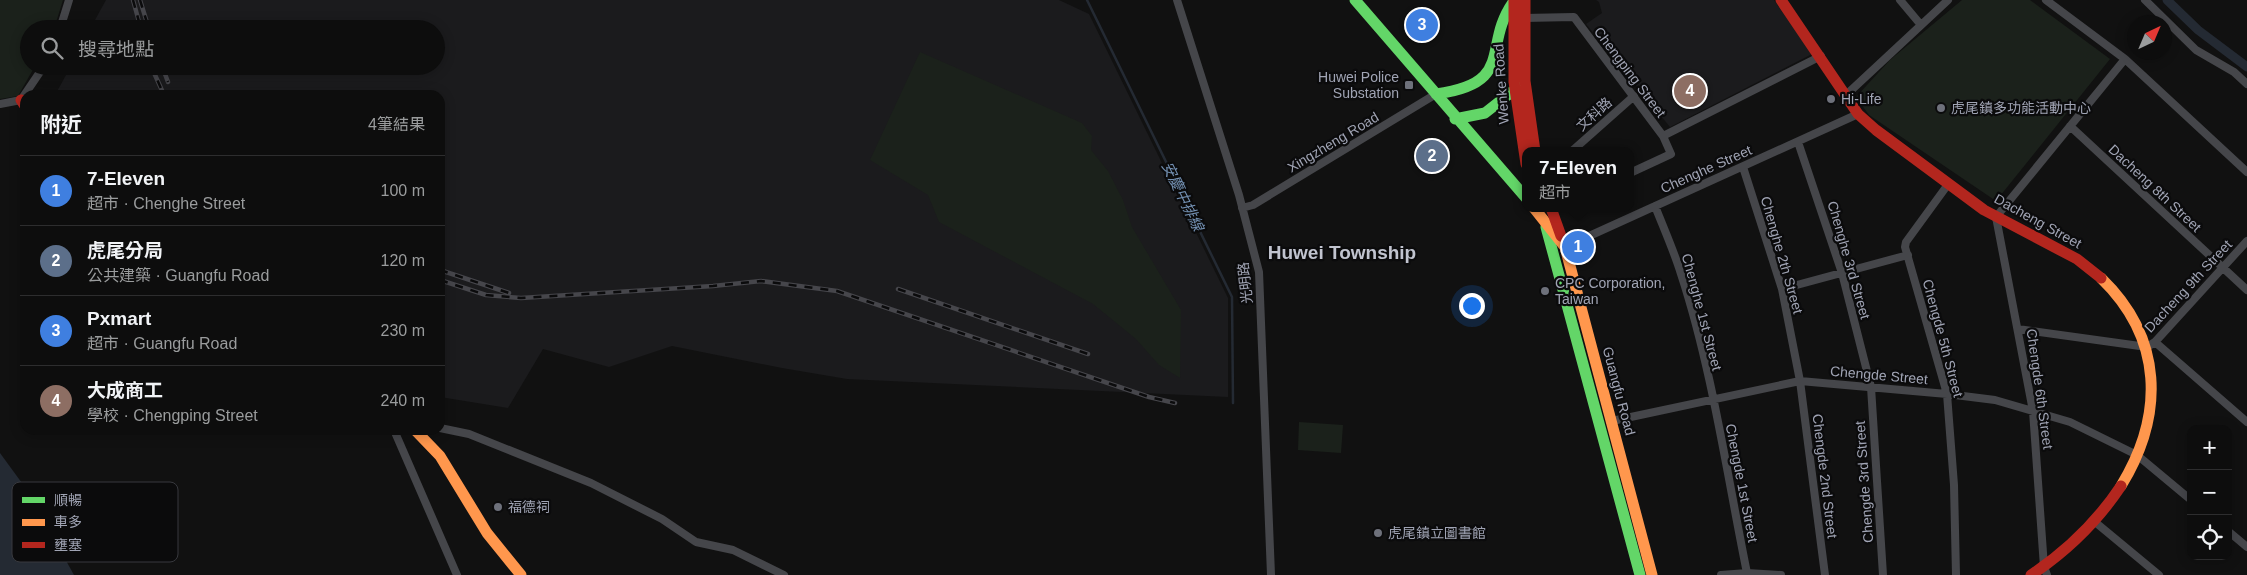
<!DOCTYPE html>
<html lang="zh-TW">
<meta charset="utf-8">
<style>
:root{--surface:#0d0d0d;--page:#1b1b1b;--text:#f1f3f6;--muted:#9a9c9d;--line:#2d2d2e;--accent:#b45309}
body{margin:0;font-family:Helvetica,"Noto Sans TC",sans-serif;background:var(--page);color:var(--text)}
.controls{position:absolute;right:15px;bottom:15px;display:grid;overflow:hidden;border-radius:10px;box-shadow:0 2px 12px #0003}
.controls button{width:45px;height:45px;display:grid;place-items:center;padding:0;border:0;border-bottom:1px solid var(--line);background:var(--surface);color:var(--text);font:25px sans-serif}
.compass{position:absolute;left:2127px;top:15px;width:45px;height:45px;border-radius:50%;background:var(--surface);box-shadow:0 2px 12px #0003;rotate:44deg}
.you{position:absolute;left:1471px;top:305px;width:18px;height:18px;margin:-12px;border:4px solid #fff;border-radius:50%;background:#1a73e8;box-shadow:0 0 0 8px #1a73e833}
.badge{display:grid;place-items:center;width:32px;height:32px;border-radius:50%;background:var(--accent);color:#fff;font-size:16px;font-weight:700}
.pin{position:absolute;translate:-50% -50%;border:2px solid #fff;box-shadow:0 1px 5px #0006}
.popup{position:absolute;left:1522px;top:147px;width:112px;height:65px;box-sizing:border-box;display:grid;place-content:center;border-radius:10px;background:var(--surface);filter:drop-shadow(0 1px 4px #0005);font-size:16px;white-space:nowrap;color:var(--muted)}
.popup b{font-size:19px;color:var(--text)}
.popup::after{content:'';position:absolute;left:50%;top:100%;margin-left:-10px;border:10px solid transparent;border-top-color:var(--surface)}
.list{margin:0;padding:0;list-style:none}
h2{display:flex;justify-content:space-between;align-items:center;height:65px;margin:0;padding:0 20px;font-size:21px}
h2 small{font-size:16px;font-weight:400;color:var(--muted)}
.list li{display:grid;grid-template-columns:32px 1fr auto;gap:15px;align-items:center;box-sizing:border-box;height:70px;padding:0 20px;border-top:1px solid var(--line)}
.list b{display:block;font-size:19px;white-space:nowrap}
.list p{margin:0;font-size:16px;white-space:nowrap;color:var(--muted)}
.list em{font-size:16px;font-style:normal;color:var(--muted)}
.icon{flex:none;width:28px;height:28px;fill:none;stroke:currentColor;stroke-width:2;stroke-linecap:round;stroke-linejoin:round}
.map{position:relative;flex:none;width:2247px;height:575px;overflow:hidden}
.search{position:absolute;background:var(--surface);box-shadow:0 2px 12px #0003;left:20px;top:20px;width:425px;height:55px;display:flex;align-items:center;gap:12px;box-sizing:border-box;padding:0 18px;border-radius:28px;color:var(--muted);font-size:19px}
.panel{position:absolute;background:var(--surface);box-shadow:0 2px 12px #0003;left:20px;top:90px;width:425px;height:345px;border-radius:15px}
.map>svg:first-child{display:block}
</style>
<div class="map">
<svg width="2247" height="575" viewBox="0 0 2247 575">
<rect width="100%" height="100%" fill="#111"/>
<path fill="#1b1b1d" d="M106 0H1059L1089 14 1228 298V397L847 379 782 368 672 346 609 367 543 349 508 408 440 397V95H55L71 66H436V29H90Z
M1596 0H1774L1812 54 1670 127 1586 24 1602 13 1599 2Z"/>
<path fill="#1b211b" d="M0 0H63L54 29H29V66H35L18 96 0 99Z
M1962 0H2030L2110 59 1996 201 1869 115 1856 97 1890 60Z
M920 52 1082 123 1092 136 1091 150 1108 171 1123 200 1132 227 1181 310 1180 378 1159 365 1136 339 1093 304 939 222 928 195 870 160Z
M1299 422 1343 425 1341 453 1298 450Z"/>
<path fill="#242a33" d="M0 453 27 490 74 575H0Z"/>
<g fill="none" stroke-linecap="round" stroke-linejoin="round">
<path stroke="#242a33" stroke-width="2.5" d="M1087 0 1232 297 1233 403"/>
<path stroke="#242a33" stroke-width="9" d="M2167 0 2198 30 2247 67"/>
<path stroke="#45464a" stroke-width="8" d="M1177 0 1239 195 1259 272 1271 575
M1900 0 1921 25
M2046 0 2125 59 2247 172
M2145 0 2196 50 2234 72 2247 84
M1524 18 1574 17 1663 136 1671 154 1630 173
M60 29 69 0
M1846 95 1948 0
M0 104 21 100 44 66
M2070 126 2247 290
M1663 136 1821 56
M1798 142 1842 273 1871 387 1883 575
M1572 151 1634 96
M1743 167 1782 289 1800 381 1825 575
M1949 183 1906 242 1905 247 1947 394 1954 485 1956 575
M1655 206C1664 229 1674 251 1681 274 1712 368 1727 475 1747 573
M1242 208 1253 205 1436 94
M1565 247 1858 114
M1782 289 1908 255
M2018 329 2147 347 2155 342 2247 241
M2155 342 2247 422
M1612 421 1800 381 1947 394 1995 400 2070 422 2137 455 2191 500
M440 428 469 434 591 483 662 519 696 542 733 550 784 575
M394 430 457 575
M2095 522 2159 575
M2228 531 2247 547
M1721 575 1747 573 1781 575
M2047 575 2044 567 2033 411 1996 217 2125 59"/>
<path stroke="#63d668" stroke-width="11" d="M1355 0 1526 198
M1436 94C1517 83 1481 46 1514 1
M1455 119 1485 113 1518 87
M1546 227 1640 575"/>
<path stroke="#ff974d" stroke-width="11" d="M1534 208 1565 247 1652 575
M2101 278C2163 338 2165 414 2121 486
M415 430 440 456 487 533 521 575"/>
<path stroke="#b3261e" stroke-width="11" d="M1514 0V82L1526 164
M1525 0V81L1535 151
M1781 0 1858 114 1876 130 1984 210 2077 259 2101 278
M21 100 25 106
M1551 208 1561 236
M2031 575C2067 551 2097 522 2121 486"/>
<defs>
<path id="rail" d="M133 0 141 29
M140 0 149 29
M151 66 164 95
M162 66 168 82
M440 270 509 293
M440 280 486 295 521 298 713 286 761 281 837 291 1149 397 1175 403
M898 289 1088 354"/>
</defs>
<use href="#rail" stroke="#46464b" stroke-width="4.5"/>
<use href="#rail" stroke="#0b0b0c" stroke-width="2.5" stroke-dasharray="8" stroke-linecap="butt"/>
</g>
<g fill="#6e717b" stroke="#0b0b0c" stroke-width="2">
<rect x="1404" y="80" width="10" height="10" rx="2.5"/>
<circle cx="1831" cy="99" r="5"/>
<circle cx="1941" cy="108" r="5"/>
<circle cx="1545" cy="291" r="5"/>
<circle cx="498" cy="507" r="5"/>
<circle cx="1378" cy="533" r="5"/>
</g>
<g text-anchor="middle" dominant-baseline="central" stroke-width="4.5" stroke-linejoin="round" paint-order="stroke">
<g font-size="14" fill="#a0a4b4" stroke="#0b0b0c">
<text transform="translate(1630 72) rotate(53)">Chengping Street</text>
<text transform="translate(1501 84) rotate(-94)">Wenke Road</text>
<text transform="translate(1594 114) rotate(-42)">文科路</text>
<text transform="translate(1333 142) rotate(-31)">Xingzheng Road</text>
<text transform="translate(1706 169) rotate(-24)">Chenghe Street</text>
<text transform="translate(2155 188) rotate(43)">Dacheng 8th Street</text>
<text transform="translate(2038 221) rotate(29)">Dacheng Street</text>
<text transform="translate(1782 255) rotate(74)">Chenghe 2th Street</text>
<text transform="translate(1849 260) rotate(74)">Chenghe 3rd Street</text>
<text transform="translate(1245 283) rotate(-96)">光明路</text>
<text transform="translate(2188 286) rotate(-47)">Dacheng 9th Street</text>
<text transform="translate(1702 312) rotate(75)">Chenghe 1st Street</text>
<text transform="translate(1943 338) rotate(75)">Chengde 5th Street</text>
<text transform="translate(1879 375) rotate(5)">Chengde Street</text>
<text transform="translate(2040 389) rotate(82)">Chengde 6th Street</text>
<text transform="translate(1619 391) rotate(75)">Guangfu Road</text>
<text transform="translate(1825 476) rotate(83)">Chengde 2nd Street</text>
<text transform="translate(1864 482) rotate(-94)">Chengde 3rd Street</text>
<text transform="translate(1742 483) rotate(79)">Chengde 1st Street</text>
</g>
<g font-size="14" fill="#a0a4b4" stroke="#0b0b0c" text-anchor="start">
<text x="1399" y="77" text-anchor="end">Huwei Police<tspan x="1399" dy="16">Substation</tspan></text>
<text x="1841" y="99">Hi-Life</text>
<text x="1951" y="108">虎尾鎮多功能活動中心</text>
<text x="1555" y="283">CPC Corporation,<tspan x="1555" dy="16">Taiwan</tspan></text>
<text x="508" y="507">福德祠</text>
<text x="1388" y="533">虎尾鎮立圖書館</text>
</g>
<g font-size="15" font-style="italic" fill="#7390b2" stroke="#0b0b0c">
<text transform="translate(1183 196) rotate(64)">安慶中排線</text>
</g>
<g font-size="19" font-weight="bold" fill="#c1c4cf" stroke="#0b0b0c">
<text x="1342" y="252">Huwei Township</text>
</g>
</g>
<rect x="12" y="482" width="166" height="80" rx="8" fill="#0b0b0c" stroke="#38393e" stroke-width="1"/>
<rect x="22" y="497" width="23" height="6" fill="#63d668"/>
<rect x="22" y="519" width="23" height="7" fill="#ff974d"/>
<rect x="22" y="542" width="23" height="6" fill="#b3261e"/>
<g font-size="14" fill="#a0a4b4">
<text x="54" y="505">順暢</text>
<text x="54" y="527">車多</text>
<text x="54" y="550">壅塞</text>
</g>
</svg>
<div class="controls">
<button>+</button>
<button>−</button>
<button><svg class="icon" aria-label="locate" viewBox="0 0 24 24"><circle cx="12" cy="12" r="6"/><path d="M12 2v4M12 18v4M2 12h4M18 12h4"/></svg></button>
</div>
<svg class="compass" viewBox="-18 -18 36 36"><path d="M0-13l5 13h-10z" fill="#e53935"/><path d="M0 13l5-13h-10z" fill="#9a9c9d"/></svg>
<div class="you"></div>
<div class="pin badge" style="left:1578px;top:247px;background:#3f7fe0">1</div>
<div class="popup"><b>7-Eleven</b>超市</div>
<div class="pin badge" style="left:1432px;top:156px;background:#5c6f8a">2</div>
<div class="pin badge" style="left:1422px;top:25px;background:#3f7fe0">3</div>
<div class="pin badge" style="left:1690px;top:91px;background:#8d6e63">4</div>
<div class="search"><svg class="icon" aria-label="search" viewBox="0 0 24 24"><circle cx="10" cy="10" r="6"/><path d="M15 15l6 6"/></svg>搜尋地點</div>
<section class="panel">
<h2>附近<small>4筆結果</small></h2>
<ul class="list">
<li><span class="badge" style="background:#3f7fe0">1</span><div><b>7-Eleven</b><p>超市 · Chenghe Street</p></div><em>100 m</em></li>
<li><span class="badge" style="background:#5c6f8a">2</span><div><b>虎尾分局</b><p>公共建築 · Guangfu Road</p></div><em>120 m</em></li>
<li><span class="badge" style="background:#3f7fe0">3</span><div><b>Pxmart</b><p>超市 · Guangfu Road</p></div><em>230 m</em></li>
<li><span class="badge" style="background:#8d6e63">4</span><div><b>大成商工</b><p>學校 · Chengping Street</p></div><em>240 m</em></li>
</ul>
</section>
</div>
